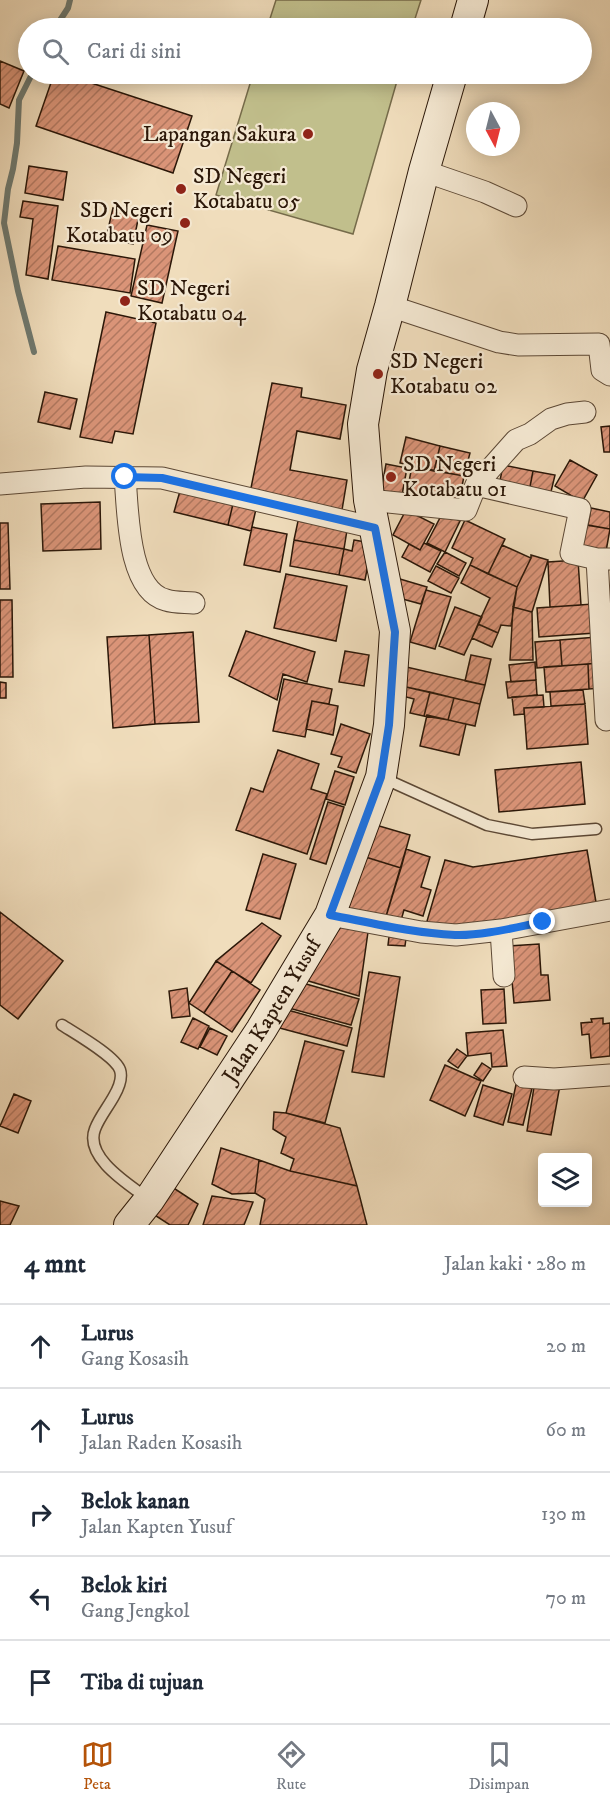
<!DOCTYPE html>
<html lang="id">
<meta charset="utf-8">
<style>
:root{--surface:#fff;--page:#f2f2f3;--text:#1f2937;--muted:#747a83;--line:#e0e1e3;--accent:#b45309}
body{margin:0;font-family:"IM FELL DW Pica",serif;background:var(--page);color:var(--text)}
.controls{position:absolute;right:18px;bottom:18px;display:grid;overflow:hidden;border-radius:6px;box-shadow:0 3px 15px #0003}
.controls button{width:54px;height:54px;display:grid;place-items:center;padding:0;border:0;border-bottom:2px solid var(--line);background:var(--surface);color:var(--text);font:30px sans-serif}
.compass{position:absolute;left:466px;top:102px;width:54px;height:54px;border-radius:50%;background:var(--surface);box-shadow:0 3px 15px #0003;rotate:173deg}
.stop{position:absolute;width:18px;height:18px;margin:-14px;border:4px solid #1a73e8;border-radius:50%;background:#fff}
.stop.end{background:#1a73e8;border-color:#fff;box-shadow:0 2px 6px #0008}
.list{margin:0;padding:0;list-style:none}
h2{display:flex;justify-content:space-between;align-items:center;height:78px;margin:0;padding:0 24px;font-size:26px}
h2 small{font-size:20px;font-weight:400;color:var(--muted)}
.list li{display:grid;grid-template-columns:39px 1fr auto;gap:18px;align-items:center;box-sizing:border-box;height:84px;padding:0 24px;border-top:2px solid var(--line)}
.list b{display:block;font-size:22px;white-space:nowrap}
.list p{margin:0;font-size:20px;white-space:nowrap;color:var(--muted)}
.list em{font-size:20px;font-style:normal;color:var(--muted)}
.icon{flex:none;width:33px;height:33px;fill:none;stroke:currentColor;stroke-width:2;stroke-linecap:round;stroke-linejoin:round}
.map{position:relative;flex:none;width:610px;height:1225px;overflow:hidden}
.search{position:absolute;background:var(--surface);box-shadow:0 3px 15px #0003;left:18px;right:18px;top:18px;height:66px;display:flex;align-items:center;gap:15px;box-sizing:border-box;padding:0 21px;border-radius:33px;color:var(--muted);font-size:22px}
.sheet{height:498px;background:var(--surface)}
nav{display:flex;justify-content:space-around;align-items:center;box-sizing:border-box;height:84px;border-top:2px solid var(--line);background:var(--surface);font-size:16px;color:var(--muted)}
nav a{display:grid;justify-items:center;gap:3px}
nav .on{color:var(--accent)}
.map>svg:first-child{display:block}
</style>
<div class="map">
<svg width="610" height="1225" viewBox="0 0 610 1225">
<defs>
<pattern id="building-hatch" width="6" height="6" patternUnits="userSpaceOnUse" patternTransform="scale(1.5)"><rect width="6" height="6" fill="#da9478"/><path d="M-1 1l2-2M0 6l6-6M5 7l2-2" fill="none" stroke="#b17860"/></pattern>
</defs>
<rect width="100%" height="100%" fill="#f0ddbc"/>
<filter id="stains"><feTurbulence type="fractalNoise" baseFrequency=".00333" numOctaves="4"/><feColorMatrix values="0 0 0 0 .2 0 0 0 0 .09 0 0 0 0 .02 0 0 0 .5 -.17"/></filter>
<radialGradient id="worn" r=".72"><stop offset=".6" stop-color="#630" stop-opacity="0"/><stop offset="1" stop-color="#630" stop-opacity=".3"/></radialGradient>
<path fill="#c1bf8c" stroke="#766b4a" stroke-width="1.5" d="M276 0H421L412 28H267Z
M253 74H399L353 234 216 195Z"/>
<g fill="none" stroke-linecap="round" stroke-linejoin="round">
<path stroke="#6e7970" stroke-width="6" d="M55 28 68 8 70 0
M32 74 19 100 17 143 13 169 8 189 4 223 18 291 34 352"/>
</g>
<path fill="url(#building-hatch)" stroke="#2b1708" stroke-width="1.5" d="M0 61 24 71 9 108 0 104Z
M54 74H64L192 116 173 173 36 126Z
M29 166 67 172 63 200 25 193Z
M23 201 58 206 48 279 26 275 33 219 20 217Z
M113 208 139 215 133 244 106 238Z
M147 225 178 231 162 303 131 296Z
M58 246 135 259 130 293 52 280Z
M106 312 156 323 133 434 115 431 112 443 80 437Z
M272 383 302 388 301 397 346 405 340 439 297 431 290 470 347 480 341 516 249 498Z
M45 392 77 399 70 429 38 422Z
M610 426V452H604L601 427Z
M406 437 440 446 434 471 400 463Z
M440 446 470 453 464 476 434 471Z
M570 460 597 475 582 502 555 486Z
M386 464 407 468 402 495 381 491Z
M503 465 533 471 529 492 499 486Z
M412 466 464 476 459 502 407 492Z
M533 471 555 475 550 496 529 492Z
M180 491 233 504 228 525 174 512Z
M100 502 101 549 43 551 41 504Z
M233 504 256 509 251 531 228 525Z
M591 508 610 512V529L588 525Z
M406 510 434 524 420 550 393 535Z
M443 512 460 521 445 552 427 543Z
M465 520 505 539 488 574 470 565 473 558 452 548Z
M298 521 347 530 344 549 294 540Z
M0 523H8L10 589H0Z
M586 525 610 529 605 557 581 552Z
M252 527 287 534 280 572 244 565Z
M294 540 344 549 339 575 290 566Z
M354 540 372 543 365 580 339 575 344 549 352 551Z
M424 543 441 551 430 572 402 557 409 544 420 550Z
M502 545 531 558 517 587 488 574Z
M445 552 466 563 459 576 437 564Z
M531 555 548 560 532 612 513 607 517 587 531 558Z
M578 560 581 605 550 607 548 562Z
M470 565 517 587 511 626 501 625 498 633 478 624 490 598 461 583Z
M436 566 459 578 451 593 428 581Z
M286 574 347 586 336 641 274 628Z
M400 579 427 587 421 604 395 597Z
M426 590 451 597 435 649 410 642Z
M0 600H12L13 677H0Z
M593 604 595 633 539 637 537 608Z
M455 607 482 617 464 655 439 646Z
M513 607 532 612 533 660H510Z
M478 624 498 633 492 647 472 638Z
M246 631 315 652 307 682 283 674 277 700 229 676Z
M193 632 199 722 155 724 149 635Z
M149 635 155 724 113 728 107 637Z
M597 637 599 663 562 666 560 640Z
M560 640 562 666 537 668 535 642Z
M345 651 369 655 364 686 339 682Z
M471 655 491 659 485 685 465 681Z
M535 662 536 680 511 682 509 665Z
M599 663 601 688 589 689 588 664Z
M588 664 589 689 546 692 544 667Z
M402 666 485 685 480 704 397 685Z
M284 679 332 689 329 704 312 701 305 737 273 731Z
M536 680 537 695 508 698 506 682Z
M0 682 6 683V698H0Z
M397 685 430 692 424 716 410 713 414 699 395 694Z
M583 690 585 704 551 706 550 692Z
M430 692 454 698 448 720 424 716Z
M543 695 544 707 524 708V714L514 715 512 697Z
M454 698 480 704 475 726 448 720Z
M312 701 338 706 333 735 306 729Z
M585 704 588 744 527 749 524 708Z
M427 715 466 724 459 755 420 746Z
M341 724 370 734 356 773 338 767 342 757 331 754Z
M278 750 319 764 311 789 327 794 307 854 236 830 251 788 263 792Z
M581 762 585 804 499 812 495 770Z
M335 771 354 777 345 805 326 799Z
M328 802 344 807 326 864 310 859Z
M369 823 410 835 401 868 359 855Z
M406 849 430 857 421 887 431 890 423 916 404 910 399 927 384 923Z
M587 850 597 908 465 930 425 928 445 860 473 867Z
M263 854 296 864 280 919 246 910Z
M359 855 401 868 384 923 342 910Z
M0 912 63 961 18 1019 0 1005Z
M334 918 368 932 359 996 295 977Z
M262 923 281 936 251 983 216 961Z
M390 929 407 931 405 946 388 945Z
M539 944 541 975H548L550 1000 514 1003 509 946Z
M216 961 232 971 204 1013 189 1003Z
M232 971 260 990 232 1032 204 1013Z
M369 972 400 977 384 1077 352 1072Z
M292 980 359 999 351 1025 285 1007Z
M187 988 190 1016 172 1018 169 991Z
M504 989 506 1023 483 1024 481 990Z
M277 1007 352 1028 347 1046 272 1026Z
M193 1018 209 1026 198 1049 181 1042Z
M603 1018V1024L610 1023V1056L591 1058 589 1034 582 1035 581 1023 592 1022 591 1019Z
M210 1028 227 1036 217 1055 200 1047Z
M503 1030 507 1066 492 1067 491 1053 468 1056 466 1033Z
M305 1041 344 1051 325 1123 286 1113Z
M457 1049 467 1056 458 1068 448 1061Z
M482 1063 491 1069 483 1081 474 1075Z
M445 1065 481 1081 465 1116 430 1100Z
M517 1080 533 1084 523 1125 508 1122Z
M535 1081 560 1085 551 1135 527 1131Z
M483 1085 512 1094 503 1125 474 1116Z
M14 1094 31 1101 18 1133 0 1126Z
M274 1112 286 1113 340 1128 357 1186 290 1171 294 1159 281 1153 286 1137 273 1129Z
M221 1148 259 1160 255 1193 232 1194 212 1184Z
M259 1160 290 1171 357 1186 367 1225H260L265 1199 255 1193Z
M169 1185 198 1204 188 1225H170L153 1214Z
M212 1196 253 1202 244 1225H203Z
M0 1201 19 1206 10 1225H0Z"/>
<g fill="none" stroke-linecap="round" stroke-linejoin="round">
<defs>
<path id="lane" d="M383 778 487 825 532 834 596 829
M62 1025C76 1034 115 1056 120 1070 123 1079 118 1089 114 1096 108 1107 99 1118 95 1129 84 1157 128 1184 147 1198"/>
<path id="street" d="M424 171 485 192 516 206
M390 306 499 342 518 345 599 344 602 370 610 375
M125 477C128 509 127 590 166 600 175 603 185 602 194 603
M0 484 86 477 162 478 375 528
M476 485 580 509 571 553 597 559H610
M369 500 466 510 476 485 516 440 530 434 551 419 567 414 585 412
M597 559 606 720
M330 915 421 932 456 935 501 930 610 910
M501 930 504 976
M524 1077 554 1079 610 1075"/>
<g id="secondary">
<path d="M465 28 473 0"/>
<path id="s1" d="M129 1225 149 1200 261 1030 330 915 381 777 389 725 395 631 369 500 363 424 372 370 390 306 424 171 452 74"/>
</g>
</defs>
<use href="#lane" stroke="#5c4835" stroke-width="13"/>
<use href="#street" stroke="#5c4835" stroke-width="23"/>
<use href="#secondary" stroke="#2b1708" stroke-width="32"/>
<use href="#lane" stroke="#f5e9d3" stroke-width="10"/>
<use href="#street" stroke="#f5e9d3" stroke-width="21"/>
<use href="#secondary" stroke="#f5e9d3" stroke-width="30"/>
</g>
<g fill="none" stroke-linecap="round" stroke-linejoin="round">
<path stroke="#1a73e8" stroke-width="8" d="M125 477 162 478 375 528 395 632 389 725 381 777 330 915C372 923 413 933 455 935 482 936 517 927 543 922"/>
</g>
<g fill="#8f2418" stroke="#f5e9d3" stroke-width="2">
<circle cx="308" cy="134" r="6"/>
<circle cx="181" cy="189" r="6"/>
<circle cx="185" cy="223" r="6"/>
<circle cx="125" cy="301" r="6"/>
<circle cx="378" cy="374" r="6"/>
<circle cx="391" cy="477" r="6"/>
</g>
<g text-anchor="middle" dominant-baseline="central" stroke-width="4.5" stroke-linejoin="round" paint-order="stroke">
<g font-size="22" fill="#2b1708" stroke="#f5e9d3" text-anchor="start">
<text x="296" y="134" text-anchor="end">Lapangan Sakura</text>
<text x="193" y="176">SD Negeri<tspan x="193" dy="25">Kotabatu 05</tspan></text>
<text x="173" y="210" text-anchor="end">SD Negeri<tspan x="173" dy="25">Kotabatu 09</tspan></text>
<text x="137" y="288">SD Negeri<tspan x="137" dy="25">Kotabatu 04</tspan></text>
<text x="390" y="361">SD Negeri<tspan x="390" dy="25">Kotabatu 02</tspan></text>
<text x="403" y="464">SD Negeri<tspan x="403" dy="25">Kotabatu 01</tspan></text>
</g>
<g font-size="22" fill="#2b1708" stroke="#f5e9d3">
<text stroke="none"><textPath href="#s1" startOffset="258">Jalan Kapten Yusuf</textPath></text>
</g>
</g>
<rect width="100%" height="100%" filter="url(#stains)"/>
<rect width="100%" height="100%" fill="url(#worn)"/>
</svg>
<div class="controls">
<button><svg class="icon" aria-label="layers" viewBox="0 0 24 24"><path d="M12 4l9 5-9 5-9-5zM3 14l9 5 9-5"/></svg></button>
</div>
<svg class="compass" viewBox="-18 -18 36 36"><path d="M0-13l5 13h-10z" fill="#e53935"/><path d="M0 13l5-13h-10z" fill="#747a83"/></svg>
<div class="stop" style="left:125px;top:477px"></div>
<div class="stop end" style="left:543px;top:922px"></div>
<div class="search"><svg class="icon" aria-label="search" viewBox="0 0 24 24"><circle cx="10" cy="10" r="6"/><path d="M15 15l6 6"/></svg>Cari di sini</div>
</div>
<section class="sheet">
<h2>4 mnt<small>Jalan kaki · 280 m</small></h2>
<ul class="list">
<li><svg class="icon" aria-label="ahead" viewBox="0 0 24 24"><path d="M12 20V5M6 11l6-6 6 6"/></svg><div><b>Lurus</b><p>Gang Kosasih</p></div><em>20 m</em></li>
<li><svg class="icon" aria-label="ahead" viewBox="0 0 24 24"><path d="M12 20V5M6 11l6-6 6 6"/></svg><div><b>Lurus</b><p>Jalan Raden Kosasih</p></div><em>60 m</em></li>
<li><svg class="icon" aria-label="right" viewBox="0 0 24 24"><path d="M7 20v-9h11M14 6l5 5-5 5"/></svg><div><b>Belok kanan</b><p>Jalan Kapten Yusuf</p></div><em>130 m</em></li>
<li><svg class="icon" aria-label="left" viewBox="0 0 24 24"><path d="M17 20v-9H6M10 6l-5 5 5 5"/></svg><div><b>Belok kiri</b><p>Gang Jengkol</p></div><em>70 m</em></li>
<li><svg class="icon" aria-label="arrive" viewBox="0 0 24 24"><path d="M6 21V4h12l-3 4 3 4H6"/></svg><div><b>Tiba di tujuan</b></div></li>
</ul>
</section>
<nav>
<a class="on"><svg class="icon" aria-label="map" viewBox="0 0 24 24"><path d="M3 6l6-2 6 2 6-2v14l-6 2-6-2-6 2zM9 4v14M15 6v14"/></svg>Peta</a>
<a><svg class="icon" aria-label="directions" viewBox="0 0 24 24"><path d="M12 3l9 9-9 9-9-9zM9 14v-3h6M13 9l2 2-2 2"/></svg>Rute</a>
<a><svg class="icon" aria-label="saved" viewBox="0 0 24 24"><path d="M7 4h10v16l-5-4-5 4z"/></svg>Disimpan</a>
</nav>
